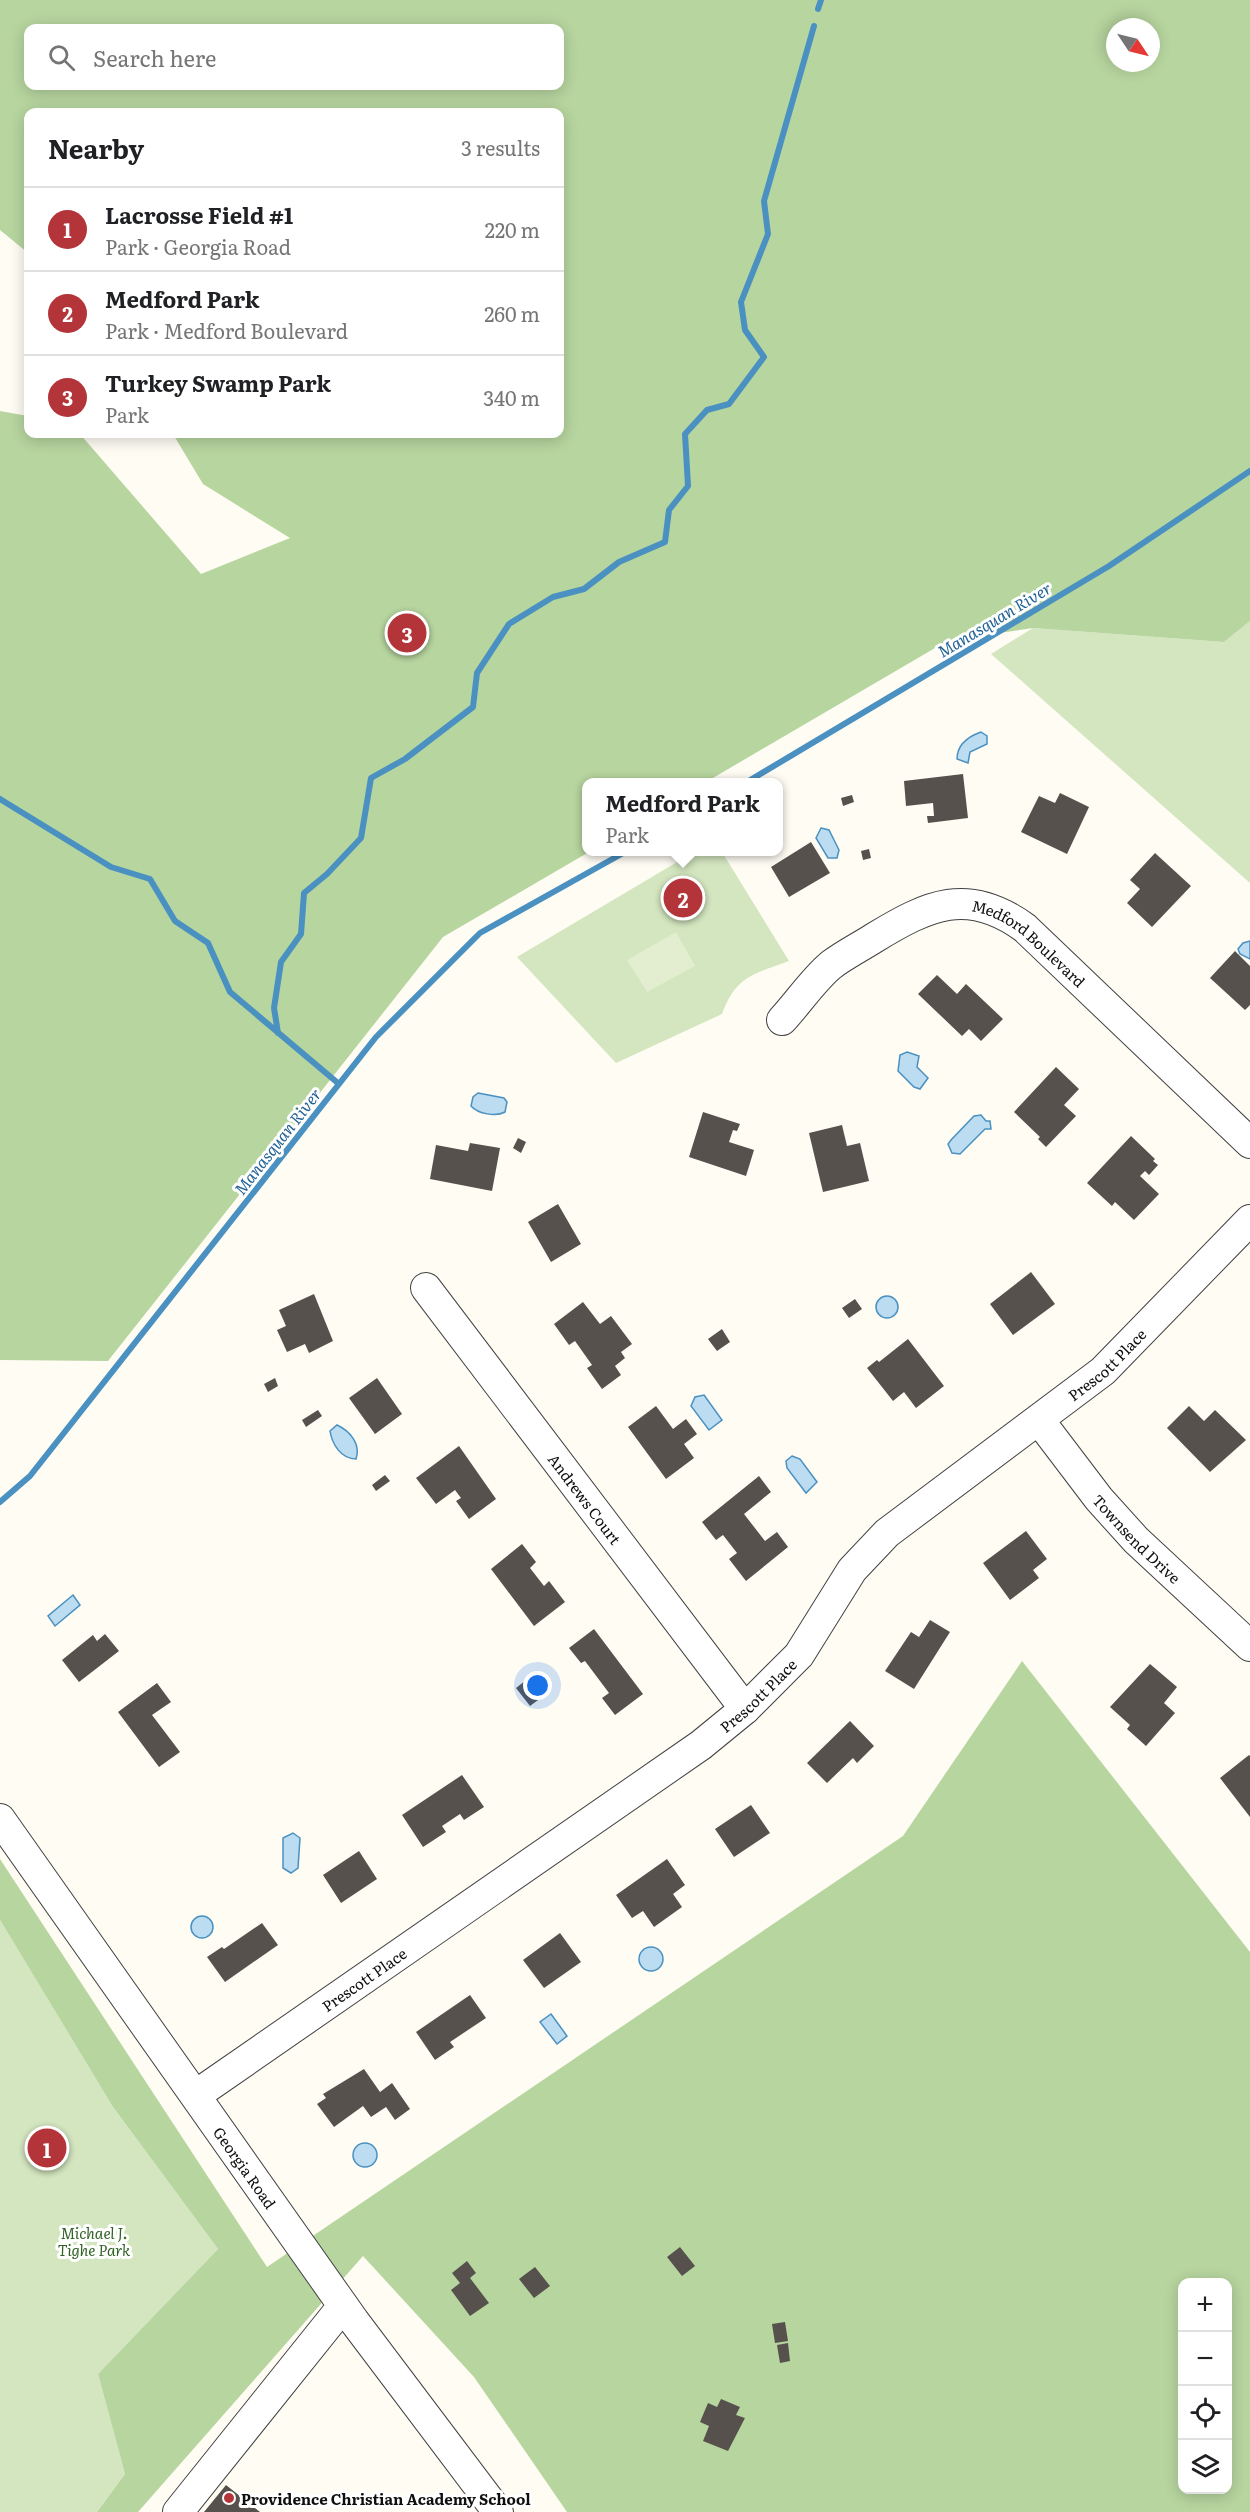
<!DOCTYPE html>
<meta charset="utf-8">
<style>
:root{--surface:#fff;--page:#f6f6f6;--text:#202124;--muted:#757577;--line:#e0e0e0;--accent:#b33439}
body{margin:0;font-family:Literata,serif;background:var(--page);color:var(--text)}
.controls{position:absolute;right:18px;bottom:18px;display:grid;overflow:hidden;border-radius:12px;box-shadow:0 3px 15px #0003}
.controls button{width:54px;height:54px;display:grid;place-items:center;padding:0;border:0;border-bottom:2px solid var(--line);background:var(--surface);color:var(--text);font:30px sans-serif}
.compass{position:absolute;left:1106px;top:18px;width:54px;height:54px;border-radius:50%;background:var(--surface);box-shadow:0 3px 15px #0003;rotate:125deg}
.you{position:absolute;left:538px;top:1686px;width:21px;height:21px;margin:-15px;border:4px solid #fff;border-radius:50%;background:#1a73e8;box-shadow:0 0 0 9px #1a73e833}
.badge{display:grid;place-items:center;width:39px;height:39px;border-radius:50%;background:var(--accent);color:#fff;font-size:20px;font-weight:700}
.pin{position:absolute;translate:-50% -50%;border:3px solid #fff;box-shadow:0 2px 6px #0006}
.popup{position:absolute;left:582px;top:778px;width:201px;height:78px;box-sizing:border-box;display:grid;place-content:center;border-radius:12px;background:var(--surface);filter:drop-shadow(0 2px 4px #0005);font-size:20px;white-space:nowrap;color:var(--muted)}
.popup b{font-size:22px;color:var(--text)}
.popup::after{content:'';position:absolute;left:50%;top:100%;margin-left:-12px;border:12px solid transparent;border-top-color:var(--surface)}
.list{margin:0;padding:0;list-style:none}
h2{display:flex;justify-content:space-between;align-items:center;height:78px;margin:0;padding:0 24px;font-size:26px}
h2 small{font-size:20px;font-weight:400;color:var(--muted)}
.list li{display:grid;grid-template-columns:39px 1fr auto;gap:18px;align-items:center;box-sizing:border-box;height:84px;padding:0 24px;border-top:2px solid var(--line)}
.list b{display:block;font-size:22px;white-space:nowrap}
.list p{margin:0;font-size:20px;white-space:nowrap;color:var(--muted)}
.list em{font-size:20px;font-style:normal;color:var(--muted)}
.icon{flex:none;width:33px;height:33px;fill:none;stroke:currentColor;stroke-width:2;stroke-linecap:round;stroke-linejoin:round}
.map{position:relative;flex:none;width:1250px;height:2512px;overflow:hidden}
.search{position:absolute;background:var(--surface);box-shadow:0 3px 15px #0003;left:24px;top:24px;width:540px;height:66px;display:flex;align-items:center;gap:15px;box-sizing:border-box;padding:0 21px;border-radius:12px;color:var(--muted);font-size:22px}
.panel{position:absolute;background:var(--surface);box-shadow:0 3px 15px #0003;left:24px;top:108px;width:540px;height:330px;border-radius:12px}
.map>svg:first-child{display:block}
</style>
<div class="map">
<svg width="1250" height="2512" viewBox="0 0 1250 2512">
<rect width="100%" height="100%" fill="#fefcf3"/>
<path fill="#d3e6bf" d="M1250 621V883L991 654 1033 628 1224 642Z
M694 852H722L789 961C754 974 736 976 722 1014L616 1063 517 957Z
M0 1920 113 2107 218 2249 98 2374 125 2474 97 2512H0Z"/>
<path fill="#b7d59f" fill-rule="evenodd" d="M0 0H1250V621L1224 642 1033 628 947 641 706 782H587L589 852 443 937 108 1361 0 1360V411L28 416V434H80L201 574 290 538 203 484 173 434H560V112H28V253L0 230ZM1115 27H1151V63H1115ZM28 28H560V86H28Z
M1022 1661 1250 1952V2512H567L474 2377 363 2256 138 2512H97L125 2474 98 2374 218 2249 113 2107 0 1920V1859L267 2267 903 1836ZM1182 2282H1228V2490H1182Z"/>
<path fill="#e3eed0" d="M676 932 695 966 647 992 627 960Z"/>
<path fill="#bcddf1" stroke="#4a91c1" stroke-width="1.5" d="M981 732 987 736V744L970 752 968 763 957 759C957 745 967 737 981 732Z
M821 828 829 830 839 850 837 858H828L816 838Z
M1250 941V959L1240 954 1238 949 1243 943Z
M907 1052 919 1056 917 1067 928 1078 920 1089 914 1087 898 1071 900 1055Z
M478 1093 504 1098 507 1102 505 1112C496 1117 478 1114 471 1106L473 1097Z
M981 1115 986 1121H990L991 1129H985L960 1154 952 1153 948 1144 951 1140 974 1116Z
M876 1307a11 11 0 1 1 22 0a11 11 0 1 1-22 0Z
M704 1395 722 1420 709 1430 691 1406 695 1397Z
M337 1425C350 1431 361 1444 356 1459 341 1459 332 1444 330 1431Z
M792 1456 800 1459 817 1482 806 1493 787 1468 786 1461Z
M73 1595 80 1605 55 1626 48 1616Z
M293 1833 300 1838 298 1868 291 1873 283 1868V1838Z
M191 1927a11 11 0 1 1 22 0a11 11 0 1 1-22 0Z
M639 1959a12 12 0 1 1 24 0a12 12 0 1 1-24 0Z
M551 2014 567 2036 557 2044 540 2022Z
M353 2155a12 12 0 1 1 24 0a12 12 0 1 1-24 0Z"/>
<g fill="none" stroke-linecap="round" stroke-linejoin="round">
<path stroke="#4a91c1" stroke-width="6" d="M818 9 821 0
M747 782 1109 566 1250 471
M0 799 111 867 150 879 175 921 208 943 230 992 339 1084
M278 1033 274 1008 281 962 301 934 304 893 327 874 361 838 371 778 405 759 473 707 477 673 509 624 553 597 584 589 619 562 665 542 669 510 688 486 685 434 707 410 729 404 764 357 745 330 741 302 768 234 764 201 814 26
M0 1502 30 1476 376 1037 480 933 625 852"/>
</g>
<path fill="#57514d" d="M963 774 968 818 928 823 927 816H934L933 803 906 806 904 781Z
M1060 793 1089 807 1067 854 1021 832 1039 796 1055 803Z
M852 795 854 802 843 806 841 798Z
M811 842 830 873 789 897 771 867Z
M869 849 871 858 863 860 861 851Z
M1155 853 1191 886 1152 927 1127 903 1140 889 1130 880Z
M1235 951 1250 966V1005L1245 1010 1210 978Z
M937 975 957 994 966 984 1003 1019 981 1041 969 1029 962 1036 918 994Z
M1056 1067 1079 1089 1064 1105 1076 1116 1046 1147 1038 1139 1040 1137 1014 1112Z
M703 1112 740 1124 737 1131 733 1130 729 1142 754 1150 746 1176 689 1157Z
M842 1125 847 1146 860 1143 869 1181 823 1192 809 1133Z
M1131 1136 1155 1159 1153 1161 1158 1165 1149 1175 1145 1171 1140 1176 1159 1194 1134 1220 1115 1202 1112 1206 1087 1183Z
M518 1138 526 1142 521 1153 513 1148Z
M470 1143 500 1148 492 1191 430 1179 436 1145 468 1151Z
M558 1204 581 1244 551 1262 528 1222Z
M1031 1272 1055 1304 1013 1335 990 1304Z
M314 1294 333 1341 309 1353 305 1344 287 1352 277 1330 286 1326 279 1310Z
M855 1299 862 1309 849 1318 842 1308Z
M583 1302 600 1324 611 1316 632 1344 621 1352 625 1358 615 1366 621 1375 602 1389 587 1368 592 1365 575 1341 569 1345 554 1324Z
M722 1329 730 1342 717 1351 708 1339Z
M908 1339 944 1386 916 1408 904 1392 893 1401 867 1368 877 1360 879 1362Z
M275 1378 278 1386 268 1392 264 1384Z
M377 1378 402 1414 375 1434 349 1398Z
M656 1406 673 1429 686 1419 697 1434 684 1444 694 1458 666 1479 628 1427Z
M1189 1406 1204 1421 1215 1410 1246 1440 1210 1472 1167 1428Z
M318 1410 322 1416 306 1427 302 1420Z
M459 1446 496 1499 469 1519 456 1501 461 1498 455 1490 436 1504 416 1478Z
M385 1475 390 1481 376 1491 372 1485Z
M759 1476 771 1492 744 1514 765 1541 777 1532 788 1547 746 1581 729 1559 737 1553 723 1535 716 1540 702 1522Z
M1026 1531 1047 1559 1033 1570 1039 1578 1010 1600 983 1563Z
M522 1544 536 1562 530 1568 544 1586 549 1581 565 1602 534 1626 491 1569Z
M930 1620 950 1632 914 1689 885 1671 911 1632 919 1637Z
M594 1629 643 1694 615 1715 602 1698 609 1693 585 1661 581 1663 569 1648Z
M105 1634 119 1651 79 1682 62 1660 93 1635 97 1641Z
M1150 1664 1177 1687 1164 1703 1175 1713 1146 1746 1127 1729 1130 1725 1110 1707Z
M535 1673 549 1692 530 1706 516 1688Z
M157 1683 171 1702 152 1715 180 1752 159 1767 118 1712Z
M850 1721 874 1746 857 1763 853 1758 827 1783 807 1763Z
M1249 1755 1250 1756V1817L1220 1778Z
M462 1775 484 1807 464 1820 460 1814 442 1826 446 1832 423 1847 402 1815Z
M751 1805 770 1833 734 1857 715 1829Z
M359 1851 377 1879 341 1903 323 1875Z
M667 1859 685 1885 673 1894 682 1907 654 1927 643 1911 632 1918 616 1895Z
M262 1923 278 1945 225 1982 207 1957 222 1947 224 1949Z
M560 1933 581 1962 544 1988 523 1960Z
M470 1995 486 2018 450 2042 454 2047 435 2060 416 2032Z
M364 2069 380 2092 392 2083 410 2109 395 2120 386 2107 371 2117 363 2106 334 2127 317 2104 326 2098 323 2094Z
M680 2247 695 2266 682 2276 667 2257Z
M467 2261 476 2273 470 2278 489 2303 470 2316 451 2290 460 2283 452 2273Z
M535 2267 550 2286 534 2298 519 2279Z
M785 2322 788 2341 775 2343 772 2324Z
M788 2343 790 2361 780 2363 777 2345Z
M721 2399 740 2407 736 2415 745 2418 728 2451 703 2441 709 2426 700 2422 708 2403 717 2407Z
M226 2485 260 2512H204Z"/>
<g fill="none" stroke-linecap="round" stroke-linejoin="round">
<defs>
<g id="minor">
<path id="s1" d="M782 1020C798 1003 813 980 831 965 844 955 860 947 874 938 928 905 968 886 1025 928L1250 1143"/>
<path id="s2" d="M426 1288 745 1709"/>
<path id="s3" d="M1039 1420 1099 1499 1136 1540 1250 1646"/>
<path id="s4" d="M0 1819 354 2321 498 2512"/>
<path id="s5" d="M196 2095 701 1745 745 1709 799 1655 852 1570 887 1533 1103 1371 1250 1220"/>
<path d="M178 2512 343 2306"/>
</g>
</defs>
<use href="#minor" stroke="#424242" stroke-width="32"/>
<use href="#minor" stroke="#fff" stroke-width="30"/>
</g>
<circle fill="#b33439" stroke="#fff" stroke-width="2" cx="229" cy="2498" r="6"/>
<g text-anchor="middle" dominant-baseline="central" stroke-width="6" stroke-linejoin="round" paint-order="stroke">
<g font-size="15" fill="#0f0f0f" stroke="#fff">
<text stroke="none"><textPath href="#s1" startOffset="300">Medford Boulevard</textPath></text>
<text stroke="none"><textPath href="#s5" startOffset="1176">Prescott Place</textPath></text>
<text stroke="none"><textPath href="#s2" startOffset="264">Andrews Court</textPath></text>
<text stroke="none"><textPath href="#s3" startOffset="154">Townsend Drive</textPath></text>
<text stroke="none"><textPath href="#s5" startOffset="690">Prescott Place</textPath></text>
<text stroke="none"><textPath href="#s5" startOffset="204">Prescott Place</textPath></text>
<text stroke="none"><textPath href="#s4" startOffset="426">Georgia Road</textPath></text>
</g>
<g font-size="15" font-style="italic" fill="#316225" stroke="#fff">
<text x="94" y="2232">Michael J.<tspan x="94" dy="17">Tighe Park</tspan></text>
</g>
<g font-size="15" font-weight="bold" fill="#0f0f0f" stroke="#fff" text-anchor="start">
<text x="241" y="2498">Providence Christian Academy School</text>
</g>
<g font-size="16" font-style="italic" fill="#236396" stroke="#fff">
<text transform="translate(994 619) rotate(-31)">Manasquan River</text>
<text transform="translate(277 1141) rotate(-52)">Manasquan River</text>
</g>
</g>
</svg>
<div class="controls">
<button>+</button>
<button>−</button>
<button><svg class="icon" aria-label="locate" viewBox="0 0 24 24"><circle cx="12" cy="12" r="6"/><path d="M12 2v4M12 18v4M2 12h4M18 12h4"/></svg></button>
<button><svg class="icon" aria-label="layers" viewBox="0 0 24 24"><path d="M12 4l9 5-9 5-9-5zM3 14l9 5 9-5"/></svg></button>
</div>
<svg class="compass" viewBox="-18 -18 36 36"><path d="M0-13l5 13h-10z" fill="#e53935"/><path d="M0 13l5-13h-10z" fill="#757577"/></svg>
<div class="you"></div>
<div class="pin badge" style="left:47px;top:2148px">1</div>
<div class="pin badge" style="left:683px;top:898px">2</div>
<div class="popup"><b>Medford Park</b>Park</div>
<div class="pin badge" style="left:407px;top:633px">3</div>
<div class="search"><svg class="icon" aria-label="search" viewBox="0 0 24 24"><circle cx="10" cy="10" r="6"/><path d="M15 15l6 6"/></svg>Search here</div>
<section class="panel">
<h2>Nearby<small>3 results</small></h2>
<ul class="list">
<li><span class="badge">1</span><div><b>Lacrosse Field #1</b><p>Park · Georgia Road</p></div><em>220 m</em></li>
<li><span class="badge">2</span><div><b>Medford Park</b><p>Park · Medford Boulevard</p></div><em>260 m</em></li>
<li><span class="badge">3</span><div><b>Turkey Swamp Park</b><p>Park</p></div><em>340 m</em></li>
</ul>
</section>
</div>
